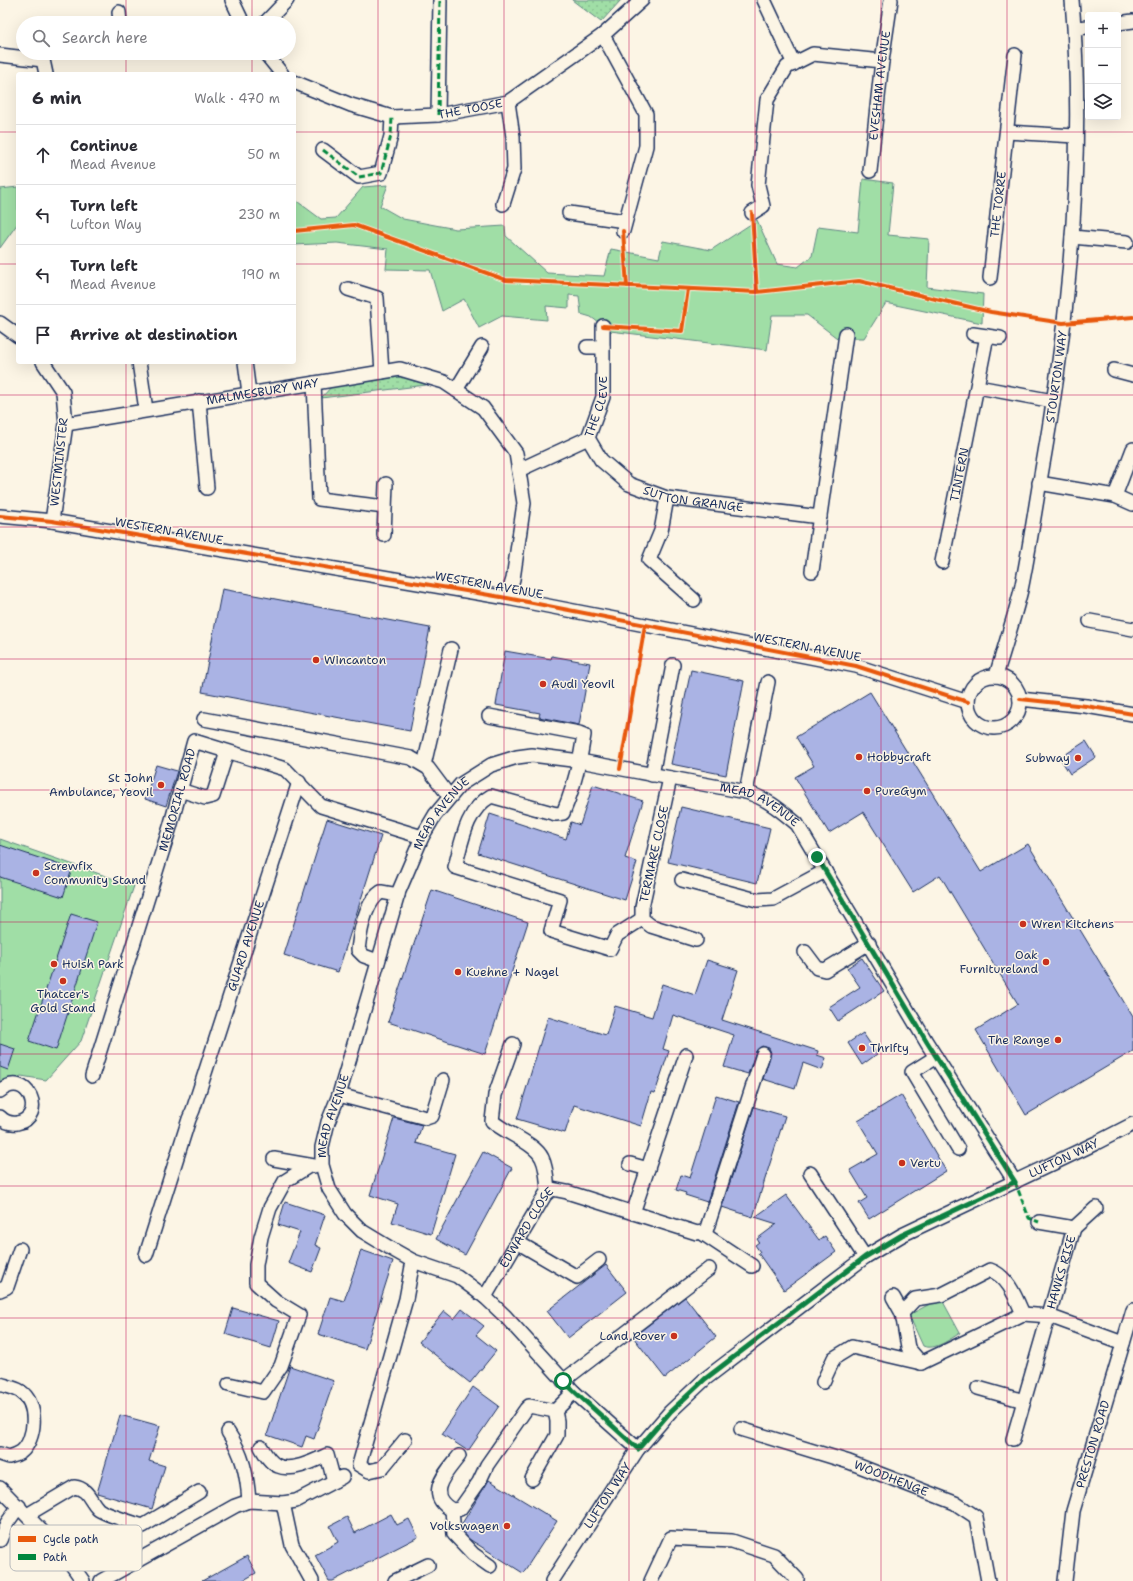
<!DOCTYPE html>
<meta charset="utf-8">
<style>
:root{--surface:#fff;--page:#f7f7f7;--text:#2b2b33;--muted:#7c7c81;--line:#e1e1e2}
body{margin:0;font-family:"Shantell Sans",sans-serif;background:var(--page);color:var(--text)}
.controls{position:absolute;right:12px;top:12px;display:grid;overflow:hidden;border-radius:4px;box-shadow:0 4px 16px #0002}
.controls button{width:36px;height:36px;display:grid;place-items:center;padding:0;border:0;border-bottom:1px solid var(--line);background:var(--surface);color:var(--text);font:20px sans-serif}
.stop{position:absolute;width:12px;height:12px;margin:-9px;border:3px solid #0b8043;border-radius:50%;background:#fff}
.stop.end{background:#0b8043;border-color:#fff;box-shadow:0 1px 4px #0008}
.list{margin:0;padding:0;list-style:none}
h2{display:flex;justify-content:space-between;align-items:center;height:52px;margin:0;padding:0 16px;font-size:17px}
h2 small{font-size:13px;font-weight:400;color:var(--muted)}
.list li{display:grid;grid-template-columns:26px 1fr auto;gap:12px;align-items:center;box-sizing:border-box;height:60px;padding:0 16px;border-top:1px solid var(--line)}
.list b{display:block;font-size:15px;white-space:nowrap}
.list p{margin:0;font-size:13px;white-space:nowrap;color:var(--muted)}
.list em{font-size:13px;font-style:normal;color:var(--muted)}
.icon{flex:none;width:22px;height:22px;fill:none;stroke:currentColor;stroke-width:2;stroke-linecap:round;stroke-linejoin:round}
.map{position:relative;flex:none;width:1133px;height:1581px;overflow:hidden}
.search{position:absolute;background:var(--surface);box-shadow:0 4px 16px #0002;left:16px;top:16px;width:280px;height:44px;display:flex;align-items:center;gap:10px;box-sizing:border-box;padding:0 14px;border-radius:22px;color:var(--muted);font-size:15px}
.panel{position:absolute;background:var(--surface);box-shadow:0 4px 16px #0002;left:16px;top:72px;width:280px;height:292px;border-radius:4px}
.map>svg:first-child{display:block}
</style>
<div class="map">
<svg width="1133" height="1581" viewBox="0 0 1133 1581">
<defs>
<pattern id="grass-dots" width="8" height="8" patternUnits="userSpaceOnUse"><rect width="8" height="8" fill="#a0dea6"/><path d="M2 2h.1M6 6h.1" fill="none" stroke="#89bf91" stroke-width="1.8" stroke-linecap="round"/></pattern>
</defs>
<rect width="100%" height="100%" fill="#fcf5e5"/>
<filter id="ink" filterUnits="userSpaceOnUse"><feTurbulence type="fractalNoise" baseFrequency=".025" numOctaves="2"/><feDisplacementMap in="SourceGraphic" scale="8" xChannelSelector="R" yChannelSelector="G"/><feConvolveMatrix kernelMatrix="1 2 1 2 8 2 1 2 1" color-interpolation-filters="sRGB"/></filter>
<g filter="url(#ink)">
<path fill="url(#grass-dots)" stroke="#5e8682" d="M572 0H621L601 22Z
M400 376 425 382 426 385 321 398 333 385 369 377Z"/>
<path fill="#a0dea6" stroke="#5e8682" d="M863 179 893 183 888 235 929 239 927 287 983 294 982 323 886 303 864 338H837L807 315H772L767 350 610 331 591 317 581 314 579 296 569 295V308L546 306 547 320 502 316 479 328 464 299 442 311 430 270 386 269 388 249 337 243 294 245V199L321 219 336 218 363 187 388 185 380 206 403 219 456 229 505 226 506 236 547 273 604 276 611 249 659 258 663 241 711 250 757 220 777 264 798 267 812 256 818 227 858 232Z
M18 187V223L0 248V189Z
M0 839 134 886 81 1041 46 1080 21 1076 0 1084Z
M941 1298 960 1333C950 1339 935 1351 923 1346L909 1315Z"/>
<path fill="#aab3e4" stroke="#1b2f5e" d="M222 589 430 628 410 731 202 692Z
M505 651 551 659 552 656 590 663 579 725 539 717 540 713 496 705Z
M691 670 744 681 726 775 671 764Z
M870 692 981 872 1028 844 1133 1017V1051L1026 1115 976 1030 1018 1004 940 875 913 892 863 812 829 833 795 777 814 766 796 737Z
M1086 741 1096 757 1070 774 1060 758Z
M156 765 177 771 166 806 145 799Z
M593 785 643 801 625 858 637 862 625 900 478 853 490 814 566 839 571 822 580 825Z
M681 807 770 828 757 883 668 862Z
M327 819 381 836 338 972 284 955Z
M0 845 72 869 63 897 0 877Z
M432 890 528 922 485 1054 388 1022Z
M71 914 97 922 56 1050 29 1041Z
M862 958 884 991 838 1021 829 1007 860 987 847 968Z
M707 960 738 970 722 1020 818 1051 817 1055 826 1058 822 1070 803 1063 795 1089 763 1079 771 1053 769 1048 762 1046 756 1051 748 1074 724 1067 734 1035 673 1015 663 1049 669 1051 655 1093 651 1092 641 1126 574 1105 565 1133 517 1119 548 1017 606 1035 615 1006 652 1017 662 984 695 995Z
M863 1033 877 1054 862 1065 848 1043Z
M0 1044 15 1049 8 1070 0 1067Z
M716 1095 739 1102 707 1202 685 1195 686 1193 676 1190 681 1175 690 1178Z
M901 1095 946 1171 869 1219 859 1203 867 1198 850 1170 878 1154 858 1121Z
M754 1107 785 1116 753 1217 722 1207Z
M394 1118 422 1125 416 1143 455 1154 431 1234 392 1222 398 1204 370 1195Z
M483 1152 512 1168 465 1255 436 1239Z
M786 1195 819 1240 825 1236 836 1252 784 1290 758 1253 760 1252 755 1245 759 1242 757 1239 777 1224 755 1217Z
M285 1202 325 1215 315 1245 321 1248 312 1272 288 1263 300 1232 278 1225Z
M361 1250 393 1261 365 1349 318 1334 330 1297 344 1301Z
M606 1265 627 1292 568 1338 547 1311Z
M685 1297 716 1337 665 1378 633 1337Z
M233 1308 279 1321 271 1348 225 1334Z
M462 1309 484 1326 476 1335 496 1351 470 1383 419 1342 444 1311 454 1319Z
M290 1366 334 1381 314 1439 306 1436 302 1447 267 1435Z
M473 1387 499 1406 468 1451 442 1434Z
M120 1415 160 1426 149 1461 165 1466 152 1509 97 1493Z
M489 1480 557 1521 523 1573 469 1539 462 1531 461 1525Z
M391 1514 397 1525 409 1519 418 1537 333 1581H329L315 1555 338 1542 330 1526 347 1517 355 1533Z
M247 1556 256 1573 242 1581H202Z"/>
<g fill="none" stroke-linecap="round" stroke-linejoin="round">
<defs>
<g id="minor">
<path d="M232 0 243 23"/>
<path d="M764 0 794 64"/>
<path d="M119 12 120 23"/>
<path d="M265 23 287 0"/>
<path d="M1118 23 1133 21"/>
<path d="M1075 28 1088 27"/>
<path d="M603 35 646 114V146L623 231"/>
<path d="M265 53 282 74"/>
<path d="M0 55 43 60 46 74"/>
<path id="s1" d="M294 82 351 105 392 117 438 115 508 102 603 35 642 0"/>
<path d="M438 115 440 0"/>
<path d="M1007 132 1075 136"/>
<path d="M323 150 359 177 381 173 391 136 392 117"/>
<path id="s2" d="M870 171 882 61 891 0"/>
<path d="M503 204 514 169 513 137 508 102"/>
<path d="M569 213 625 221"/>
<path d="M752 213 763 206 758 185 767 100 787 67 813 54 882 61"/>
<path d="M1072 237 1127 242"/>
<path id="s3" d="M990 278 1015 55"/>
<path d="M348 289 377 298 382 372"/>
<path d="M0 323 18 336"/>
<path d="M973 334 1000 338"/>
<path d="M587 347H603"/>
<path d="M43 362 63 392 66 424 52 521"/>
<path d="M139 362 146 410"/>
<path d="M245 362 249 393"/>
<path d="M1114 370 1133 375"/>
<path d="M314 383 319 499 385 507"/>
<path d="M978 387 1053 401"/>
<path d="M456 390 482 347"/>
<path d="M199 401 207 488"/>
<path id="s4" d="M66 424 400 369 444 382 483 408 516 453 524 503 513 579 507 598"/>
<path id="s5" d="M588 438 601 460 629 484 667 498 820 517"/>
<path id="s6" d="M519 470 588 438 603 397V326"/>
<path d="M1039 483 1115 496 1133 504"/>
<path d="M1115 496 1133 449"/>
<path d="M667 498 661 531 649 560 694 600"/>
<path d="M0 516 52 521 507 598 856 666 968 702"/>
<path d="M384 535 386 484"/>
<path id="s7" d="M942 562 987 336"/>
<path d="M812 571 846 334"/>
<path d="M1090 621 1133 629"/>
<path id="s8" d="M996 676C1004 648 1014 619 1021 590 1030 547 1036 502 1044 458 1070 309 1085 152 1072 0"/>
<circle cx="994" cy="702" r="26"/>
<path d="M1020 699 1086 706 1133 714"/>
<path d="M489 716 579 733 584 735C580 762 574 788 563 813L556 814 491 796C466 810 462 841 455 867L560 900 551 931 610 949 617 935 642 919"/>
<path d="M204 719 411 758 428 768 449 796"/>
<path d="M424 765 451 649"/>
<path d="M652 775 673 665"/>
<path d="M670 778 642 907V919L651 926 696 940"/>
<path d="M180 790 205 798 213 796 227 752"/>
<path d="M746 792 768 682"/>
<path d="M682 880 757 900 773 899 825 871"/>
<path d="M805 952 817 968 825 970 869 943"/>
<path d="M378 961 364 956 358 950C360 932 365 902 381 892L398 895"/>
<path d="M513 1044 495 1095 492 1121C505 1133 535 1143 542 1158 547 1168 547 1181 548 1192"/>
<path d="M936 1057 912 1072 958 1149"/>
<path id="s9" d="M92 1076 170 827 194 741 285 769 321 806 422 837"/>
<path d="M0 1091C27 1068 48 1117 17 1123 10 1124 4 1121 0 1117"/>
<path d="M339 1095 426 1118 432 1116 443 1080"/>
<path d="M274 1159 314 1166"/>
<path d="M630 1164 648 1169"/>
<path d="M810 1173 865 1257"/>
<path d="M633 1213 686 1055"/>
<path d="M1039 1222 1074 1228 1096 1208"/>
<path d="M702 1233 752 1266"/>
<path d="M517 1242 577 1277 599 1260"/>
<path id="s10" d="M146 1255 189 1119 193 1110 299 782"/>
<path d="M0 1290 7 1287 20 1249"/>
<path id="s11" d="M485 1297 545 1195 552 1189 567 1192 697 1233 706 1231 763 1054"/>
<path d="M893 1297 902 1313"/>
<path d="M921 1363 908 1348 902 1313 915 1299 941 1295 990 1270C1008 1276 1016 1298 1023 1314"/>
<path d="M563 1381 709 1269"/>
<path d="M823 1382 834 1358 852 1347 921 1363 1023 1314 1049 1316 1123 1343"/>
<path d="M0 1384C6 1386 15 1388 20 1391 39 1403 36 1440 21 1452 18 1454 13 1456 9 1457L0 1454"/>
<path d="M229 1384 263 1392 281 1366 299 1315 276 1301 256 1283V1265L261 1237 270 1208 285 1181 309 1166"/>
<path d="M978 1388 1024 1401 1013 1439"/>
<path id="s12" d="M1024 1401 1074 1228"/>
<path id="s13" d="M741 1429 849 1462 955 1503 976 1517 988 1581"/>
<path d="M228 1432C243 1455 247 1474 249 1501"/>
<path d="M405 1440 382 1468 369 1471 359 1465 406 1299 413 1261"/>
<path d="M261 1447C265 1454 270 1463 278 1466 292 1472 314 1461 327 1455L334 1481"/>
<path id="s14" d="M638 1449 574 1392 506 1317 485 1297 457 1276 413 1261 390 1248 362 1231 345 1214 329 1189 322 1165V1147L328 1122 339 1095 399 891 422 837 435 815 461 784 491 765 517 757 532 755 580 761 746 792C768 799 780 810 797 824L927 1043 1015 1182"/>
<path d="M459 1456C446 1473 424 1494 452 1510L460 1509 479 1482 487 1465 526 1409 529 1406 555 1411"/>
<path d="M532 1479 557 1435V1421L555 1411 574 1392"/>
<path d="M0 1488 64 1554 83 1581"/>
<path d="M283 1503 292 1545 312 1581"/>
<path d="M452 1510 454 1534 473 1554 490 1566"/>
<path d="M27 1515 74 1487C89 1489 89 1500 98 1509 103 1514 134 1523 143 1526L199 1492"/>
<path d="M0 1540 7 1523 19 1506"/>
<path d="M101 1581 235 1506 249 1501 283 1503 296 1501 342 1477"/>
<path d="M395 1581 428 1565"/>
<path id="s15" d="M552 1581 638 1449 670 1412 705 1379 865 1257 902 1235 1096 1143 1133 1124"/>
<path d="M651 1581 671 1538 732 1541 774 1555 797 1579 796 1581"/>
<path id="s16" d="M1065 1581 1073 1511 1133 1310"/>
</g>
</defs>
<use href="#minor" stroke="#1b2f5e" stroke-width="16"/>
<use href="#minor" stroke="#fcf5e5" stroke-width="13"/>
<path stroke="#00873e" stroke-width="3" stroke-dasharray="6 3" stroke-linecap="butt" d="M438 115 440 0
M323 150 359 177 381 173 391 136 392 117
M1015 1182 1029 1218 1039 1222"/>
<defs>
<path id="cycleway" d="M752 213 757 292
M294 231 354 225 506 280 757 292 859 281 991 312 1063 323 1133 317
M623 231 627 286
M603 326 682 331 688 289
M0 516 52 521 507 598 856 666 968 702
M1020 699 1086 706 1133 714
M620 769 645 625"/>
</defs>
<use href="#cycleway" stroke="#fcf5e5" stroke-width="6"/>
<use href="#cycleway" stroke="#e8590c" stroke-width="4"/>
</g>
</g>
<g fill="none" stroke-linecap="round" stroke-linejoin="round" filter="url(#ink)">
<path stroke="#0b8043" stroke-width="5" d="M563 1381 638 1449 670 1412 705 1379 865 1257 902 1235 1015 1182 927 1042 817 857"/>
</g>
<path fill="none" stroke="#c2185b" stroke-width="1" stroke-opacity="0.55" d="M126 0V23M252 0V23M378 0V1581M504 0V1581M629 0V1581M755 0V1581M881 0V1581M1007 0V1581M126 53V74M252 53V74M0 132H18M294 132H1133M0 264H18M294 264H1133M126 362V1581M252 362V1581M0 395H1133M0 527H1133M0 659H1133M0 790H1133M0 922H1133M0 1054H1133M0 1186H1133M0 1318H1133M0 1449H1133"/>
<g fill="#c8321e" stroke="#fcf5e5" stroke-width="1.5">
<circle cx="316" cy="660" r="4"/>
<circle cx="543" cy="684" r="4"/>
<circle cx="859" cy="757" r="4"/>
<circle cx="1078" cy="758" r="4"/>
<circle cx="161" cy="785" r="4"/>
<circle cx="867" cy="791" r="4"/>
<circle cx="36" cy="873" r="4"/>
<circle cx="1023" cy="924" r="4"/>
<circle cx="1046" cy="962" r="4"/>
<circle cx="54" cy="964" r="4"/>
<circle cx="458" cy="972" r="4"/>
<circle cx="63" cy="981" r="4"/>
<circle cx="1058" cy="1040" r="4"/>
<circle cx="862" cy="1048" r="4"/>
<circle cx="902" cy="1163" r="4"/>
<circle cx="674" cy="1336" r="4"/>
<circle cx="507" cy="1526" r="4"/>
</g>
<g text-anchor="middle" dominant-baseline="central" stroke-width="3" stroke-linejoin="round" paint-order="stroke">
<g font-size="12" fill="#1b2f5e" stroke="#fcf5e5">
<text stroke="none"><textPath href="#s2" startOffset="86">EVESHAM AVENUE</textPath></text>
<text stroke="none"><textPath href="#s1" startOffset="183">THE TOOSE</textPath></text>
<text stroke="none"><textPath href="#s3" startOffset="74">THE TORRE</textPath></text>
<text stroke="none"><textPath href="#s8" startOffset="306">STOURTON WAY</textPath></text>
<text stroke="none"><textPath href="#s4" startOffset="199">MALMESBURY WAY</textPath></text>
<text stroke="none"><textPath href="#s6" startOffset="109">THE CLEVE</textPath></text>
<text transform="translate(59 462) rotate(-84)">WESTMINSTER</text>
<text stroke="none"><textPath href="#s7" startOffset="89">TINTERN</textPath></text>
<text stroke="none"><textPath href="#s5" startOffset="129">SUTTON GRANGE</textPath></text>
<text transform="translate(169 531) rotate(10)">WESTERN AVENUE</text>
<text transform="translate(489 585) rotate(10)">WESTERN AVENUE</text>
<text transform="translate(807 647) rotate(11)">WESTERN AVENUE</text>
<text stroke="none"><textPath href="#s9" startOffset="289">MEMORIAL ROAD</textPath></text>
<text stroke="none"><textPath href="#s14" startOffset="1158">MEAD AVENUE</textPath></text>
<text stroke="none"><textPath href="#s14" startOffset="810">MEAD AVENUE</textPath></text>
<text transform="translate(654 854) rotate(-78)">TERMARE CLOSE</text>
<text stroke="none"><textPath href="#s10" startOffset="325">GUARD AVENUE</textPath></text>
<text stroke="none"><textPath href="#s14" startOffset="486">MEAD AVENUE</textPath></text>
<text stroke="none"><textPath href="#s15" startOffset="678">LUFTON WAY</textPath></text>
<text stroke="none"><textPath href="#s11" startOffset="81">EDWARD CLOSE</textPath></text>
<text stroke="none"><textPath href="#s12" startOffset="134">HAWKS RISE</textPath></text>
<text stroke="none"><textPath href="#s16" startOffset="140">PRESTON ROAD</textPath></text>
<text stroke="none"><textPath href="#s13" startOffset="158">WOODHENGE</textPath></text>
<text stroke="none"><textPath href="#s15" startOffset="102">LUFTON WAY</textPath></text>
</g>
<g font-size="12" fill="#1b2f5e" stroke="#fcf5e5" text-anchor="start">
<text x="324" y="660">Wincanton</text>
<text x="551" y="684">Audi Yeovil</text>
<text x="867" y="757">Hobbycraft</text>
<text x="1070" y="758" text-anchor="end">Subway</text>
<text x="153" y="778" text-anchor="end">St John<tspan x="153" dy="14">Ambulance, Yeovil</tspan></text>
<text x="875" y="791">PureGym</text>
<text x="44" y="866">Screwfix<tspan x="44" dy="14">Community Stand</tspan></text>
<text x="1031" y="924">Wren Kitchens</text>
<text x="1038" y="955" text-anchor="end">Oak<tspan x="1038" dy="14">Furnitureland</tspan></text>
<text x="62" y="964">Huish Park</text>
<text x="466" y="972">Kuehne + Nagel</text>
<text x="63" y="994" text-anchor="middle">Thatcer's<tspan x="63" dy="14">Gold Stand</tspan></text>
<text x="1050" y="1040" text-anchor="end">The Range</text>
<text x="870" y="1048">Thrifty</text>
<text x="910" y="1163">Vertu</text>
<text x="666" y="1336" text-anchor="end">Land Rover</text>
<text x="499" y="1526" text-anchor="end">Volkswagen</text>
</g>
</g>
<rect x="10" y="1525" width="132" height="46" rx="6" fill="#fcf5e5" stroke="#b8babc" stroke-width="1"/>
<rect x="18" y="1536" width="18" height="6" fill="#e8590c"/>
<rect x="18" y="1554" width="18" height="6" fill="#00873e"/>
<g font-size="11" fill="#1b2f5e">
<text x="43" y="1543">Cycle path</text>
<text x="43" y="1561">Path</text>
</g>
</svg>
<div class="controls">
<button>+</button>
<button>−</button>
<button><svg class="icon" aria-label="layers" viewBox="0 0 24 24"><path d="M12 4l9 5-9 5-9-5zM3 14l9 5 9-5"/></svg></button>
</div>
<div class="stop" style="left:563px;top:1381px"></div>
<div class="stop end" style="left:817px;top:857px"></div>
<div class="search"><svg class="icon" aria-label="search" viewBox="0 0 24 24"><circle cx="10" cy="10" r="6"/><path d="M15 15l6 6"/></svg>Search here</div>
<section class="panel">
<h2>6 min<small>Walk · 470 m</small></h2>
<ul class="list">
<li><svg class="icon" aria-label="ahead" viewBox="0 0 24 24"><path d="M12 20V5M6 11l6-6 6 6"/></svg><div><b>Continue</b><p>Mead Avenue</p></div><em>50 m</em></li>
<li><svg class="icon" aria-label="left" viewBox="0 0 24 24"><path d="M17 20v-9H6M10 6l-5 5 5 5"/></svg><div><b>Turn left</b><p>Lufton Way</p></div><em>230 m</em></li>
<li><svg class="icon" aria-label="left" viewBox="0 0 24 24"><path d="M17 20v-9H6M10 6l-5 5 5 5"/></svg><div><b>Turn left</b><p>Mead Avenue</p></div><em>190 m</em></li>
<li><svg class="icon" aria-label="arrive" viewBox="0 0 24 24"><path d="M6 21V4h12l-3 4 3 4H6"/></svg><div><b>Arrive at destination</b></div></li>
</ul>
</section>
</div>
